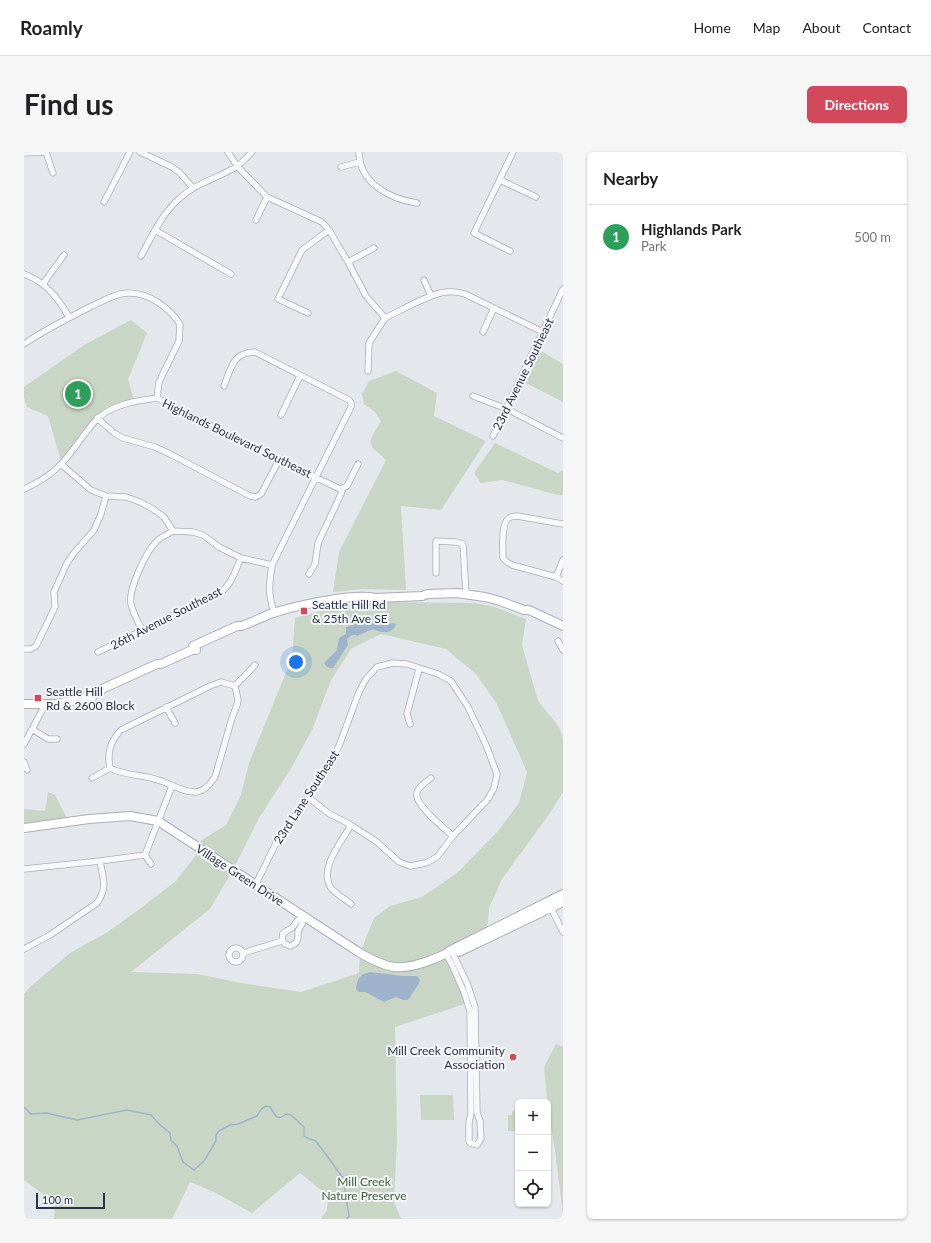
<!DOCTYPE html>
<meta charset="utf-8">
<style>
:root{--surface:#fff;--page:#f6f6f6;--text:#202124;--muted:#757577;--line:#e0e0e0;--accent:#d1495b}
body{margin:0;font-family:Lato,sans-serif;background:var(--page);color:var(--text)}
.controls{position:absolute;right:12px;bottom:12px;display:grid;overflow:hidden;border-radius:6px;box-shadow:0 1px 3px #0004}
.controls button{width:36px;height:36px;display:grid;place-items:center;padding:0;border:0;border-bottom:1px solid var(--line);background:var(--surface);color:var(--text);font:20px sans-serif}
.scale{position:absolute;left:12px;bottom:10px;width:69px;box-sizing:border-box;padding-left:4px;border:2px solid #2b3445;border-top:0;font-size:11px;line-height:14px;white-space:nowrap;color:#2b3445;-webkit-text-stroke:3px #f4f6f9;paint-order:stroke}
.you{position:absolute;left:272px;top:510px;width:14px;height:14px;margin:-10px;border:3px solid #fff;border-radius:50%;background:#1a73e8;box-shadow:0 0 0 6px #1a73e833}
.badge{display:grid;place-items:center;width:26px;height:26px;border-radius:50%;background:var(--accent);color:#fff;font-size:13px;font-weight:700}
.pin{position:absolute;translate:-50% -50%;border:2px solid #fff;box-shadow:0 1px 4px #0006}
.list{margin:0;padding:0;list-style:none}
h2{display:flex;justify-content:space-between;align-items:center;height:52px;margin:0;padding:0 16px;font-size:17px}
h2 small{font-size:13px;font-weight:400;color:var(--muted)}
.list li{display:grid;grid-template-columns:26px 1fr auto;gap:12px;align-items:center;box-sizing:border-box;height:64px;padding:0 16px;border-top:1px solid var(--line)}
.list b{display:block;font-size:15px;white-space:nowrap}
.list p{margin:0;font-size:13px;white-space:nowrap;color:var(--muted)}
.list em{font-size:13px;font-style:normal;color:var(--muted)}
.icon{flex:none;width:22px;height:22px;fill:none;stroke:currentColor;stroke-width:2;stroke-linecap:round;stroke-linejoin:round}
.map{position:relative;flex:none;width:539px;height:1067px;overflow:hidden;border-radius:6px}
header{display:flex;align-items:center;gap:24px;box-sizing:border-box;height:56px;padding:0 20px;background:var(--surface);border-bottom:1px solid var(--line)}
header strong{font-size:19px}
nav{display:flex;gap:22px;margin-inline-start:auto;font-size:14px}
.intro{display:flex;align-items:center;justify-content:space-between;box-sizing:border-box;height:96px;padding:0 24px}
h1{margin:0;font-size:28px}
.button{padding:10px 18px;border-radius:6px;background:var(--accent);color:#fff;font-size:14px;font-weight:700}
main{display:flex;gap:24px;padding:0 24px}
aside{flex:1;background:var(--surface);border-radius:6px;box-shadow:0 1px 3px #0004}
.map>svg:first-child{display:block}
</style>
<header>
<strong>Roamly</strong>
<nav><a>Home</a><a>Map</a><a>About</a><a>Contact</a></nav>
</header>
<div class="intro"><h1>Find us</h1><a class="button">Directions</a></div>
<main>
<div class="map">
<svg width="539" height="1067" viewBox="0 0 539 1067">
<rect width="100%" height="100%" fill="#e4e7ec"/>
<path fill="#c9d6c5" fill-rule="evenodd" d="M107 168 123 181 104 227 110 249 73 266 38 313 24 264 3 255 0 246V235L60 193Z
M517 199 539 212V250L502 231Z
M372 219 413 241 410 264 462 289 417 358 377 354 382 438 338 437 309 440 315 400 362 308C358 303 353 301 349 296 342 288 353 277 357 269L351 260 340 252 338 242 345 229Z
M471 291 534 321 539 318V343H534L478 328 457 331 450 321Z
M360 450 451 451 471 455 502 467 498 493 514 549 535 575 539 586V640L526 661 478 727 465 756 463 779 422 802 444 851 371 875 373 989 370 1050 377 1067H297L303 1058 304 1044 276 1021 228 1061 190 1040 166 1030 148 1067H30L31 1051 0 1028V842L6 835 46 801 82 781 113 759 152 729 172 703 170 693 202 673 217 643 225 611 268 506 271 466 315 454ZM357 482 422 497 452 522 473 552 503 620 495 651 474 679 433 721 398 745 366 754 350 766 336 801 335 821 277 840 223 832 173 822 107 820 186 757 209 718 235 666 266 618 288 578 307 528 328 496Z
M24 640 31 643 45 670 0 676V657L21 659Z
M532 892 539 895V1062L531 998 524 960 520 915Z
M396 943H429L430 968H397Z
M488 959H493L494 961V979H484V963H488Z"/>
<path fill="#9fb4cc" d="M345 463C350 466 353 471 359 472 364 473 368 470 372 472 369 483 357 481 349 477L333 484 332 483H328L323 487 324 493 309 516H306L302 514 300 511 313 498 315 486 322 482V475L332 472 340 464Z
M346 820 379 824H393L396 828 394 833 384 848H379L372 845 360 850 341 840H335L332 837C333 827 336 822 346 820Z"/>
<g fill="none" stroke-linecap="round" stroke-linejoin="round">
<path stroke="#9fb4cc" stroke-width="1.5" d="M0 955 7 962 22 961 53 968 103 958 127 963 135 972 146 981 147 988 153 994 159 1010 170 1018 180 1009 192 989V983L195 979 206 973 214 972 233 964 237 957 242 954 246 955C252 963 252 970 262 962L267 963 280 975V984L283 986 292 989 319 1026 325 1064 323 1067"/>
<defs>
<path id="street" d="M116 0 148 15 156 21 169 36
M204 0 213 14 243 45 298 70 305 78 324 110 342 144 361 166C378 158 405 142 422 140 429 139 435 140 441 142L519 180
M335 0C335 31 366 47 393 51
M0 1 22 0 29 21
M317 15 335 10
M476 28 512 45
M80 50 106 0
M232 68 243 45
M131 78 207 122
M486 99 450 81 489 0
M117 104C128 84 138 61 156 46 172 31 194 26 212 15 218 11 223 5 228 0
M324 110 350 96
M0 122C22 130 34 146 45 165
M400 128 407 144
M19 132 40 103
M284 161 254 147 278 98 305 78
M459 180 470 156
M0 192C22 177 44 166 68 154 79 149 92 141 105 141 126 141 145 156 156 172L155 189 135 230 133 246
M344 219 345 191 361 166
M200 234C207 216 209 200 231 200L325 248 327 251V255L248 413C245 434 244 441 250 461
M449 244 483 257 539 286
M257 263 276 224
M73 266 90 281 99 286 131 295 146 302 226 344 232 345 237 342 255 308
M469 284 539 137
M38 313 67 338 82 344 102 345 116 350 129 357 140 365 149 379
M0 337C29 324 39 312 57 287 63 280 68 271 75 265 92 252 111 249 133 246L255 308 316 337 318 339 317 342 294 391 291 412 285 422
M316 337 323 334 334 312
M539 372 493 364C490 364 486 364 484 367 477 372 479 397 479 406L483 410 488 413 532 425 539 429
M149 379 169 380 179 383 195 395 217 406 248 413
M412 421V389L432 390 439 392 442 442
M532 425 539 408
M118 478C114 470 109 461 107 452 104 438 122 399 133 389 137 385 144 382 149 379
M534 489 539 498
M0 497H7L12 494 31 455 30 440 43 411 50 401 70 378 77 362 82 344
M74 500 196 441C208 432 211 419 217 406
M211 534 231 513
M142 555 151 571
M386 572 383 562 395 517
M8 577 24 587H33
M0 592 21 553
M0 610 3 618
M86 616C101 624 118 622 134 628 146 631 159 641 172 640 181 639 186 632 191 625L208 566 213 553 214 548 211 534
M86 616C83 600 86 590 97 578L186 534 197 530 211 534
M68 626 86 616
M407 626C402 630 395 634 393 640 389 652 420 676 429 684
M121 703 127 712
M0 717 76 709 121 703 148 634
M232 732 253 689 302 619 315 594 335 540 342 527 353 515 369 511 383 512 414 522 427 529 444 555 462 593 473 622 470 636 464 647 429 684 413 705 402 711 386 714 375 710 353 690 327 673 304 661 284 645
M327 752C321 747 312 742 307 736 294 717 318 689 327 673
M527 756 539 780
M279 764 278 772 274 779V786L272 791 266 794 261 792 258 788 259 781 268 776 273 769Z
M205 803a7 7 0 1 1 14 0a7 7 0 1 1-14 0Z
M0 797 26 783 73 751C84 735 79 727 76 709
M219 801 258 789
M422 802 428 813 440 840 446 859 447 961 445 970V989L446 991 453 993 457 987 456 969 453 961 451 855 443 831 427 798"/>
<path id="secondary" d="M168 498 169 494 213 474H217C227 471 236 466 246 462 270 454 328 441 352 446L398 444 404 442 433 441 461 445 476 449 500 458H505L539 474
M64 545 67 542 133 512H137L168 498H172
M0 552H33L64 545 68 546
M0 676 65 667 106 664 134 669 336 801C364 817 376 820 407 808 415 805 421 803 427 798L539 742
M435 800 539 750"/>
</defs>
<use href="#street" stroke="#a9aeb7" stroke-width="7"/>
<use href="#secondary" stroke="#a9aeb7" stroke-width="10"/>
<use href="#street" stroke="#f7f8fa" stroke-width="5.5"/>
<use href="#secondary" stroke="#fff" stroke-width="8"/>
</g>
<g fill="#d1495b" stroke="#f4f6f9" stroke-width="1.5">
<rect x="276" y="455" width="8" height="8" rx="2"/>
<rect x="10" y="542" width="8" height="8" rx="2"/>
<circle cx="489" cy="905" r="4"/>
</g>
<g text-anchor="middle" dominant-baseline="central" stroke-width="4" stroke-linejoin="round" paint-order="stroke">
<g font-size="12" fill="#2b3445" stroke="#f4f6f9">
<text transform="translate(499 222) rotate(-64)">23rd Avenue Southeast</text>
<text transform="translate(213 286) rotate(26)">Highlands Boulevard Southeast</text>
<text transform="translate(142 466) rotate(-27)">26th Avenue Southeast</text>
<text transform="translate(282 645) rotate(-57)">23rd Lane Southeast</text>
<text transform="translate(216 723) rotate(33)">Village Green Drive</text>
</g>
<g font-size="12" fill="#2b3445" stroke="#f4f6f9" text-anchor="start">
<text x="288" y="452">Seattle Hill Rd<tspan x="288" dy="14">&amp; 25th Ave SE</tspan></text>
<text x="22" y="539">Seattle Hill<tspan x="22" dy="14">Rd &amp; 2600 Block</tspan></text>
<text x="481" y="898" text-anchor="end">Mill Creek Community<tspan x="481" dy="14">Association</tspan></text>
</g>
<g font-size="12" fill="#3f6138" stroke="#f4f6f9">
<text x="340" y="1029">Mill Creek<tspan x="340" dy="14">Nature Preserve</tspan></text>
</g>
</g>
</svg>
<div class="controls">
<button>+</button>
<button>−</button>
<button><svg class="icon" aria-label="locate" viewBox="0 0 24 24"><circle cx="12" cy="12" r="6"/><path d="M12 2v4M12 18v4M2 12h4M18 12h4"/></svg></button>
</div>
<div class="scale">100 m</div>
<div class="you"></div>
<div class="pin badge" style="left:54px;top:242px;background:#2e9e5b">1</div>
</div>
<aside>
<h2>Nearby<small></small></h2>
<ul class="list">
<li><span class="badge" style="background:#2e9e5b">1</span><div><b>Highlands Park</b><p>Park</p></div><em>500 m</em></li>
</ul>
</aside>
</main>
